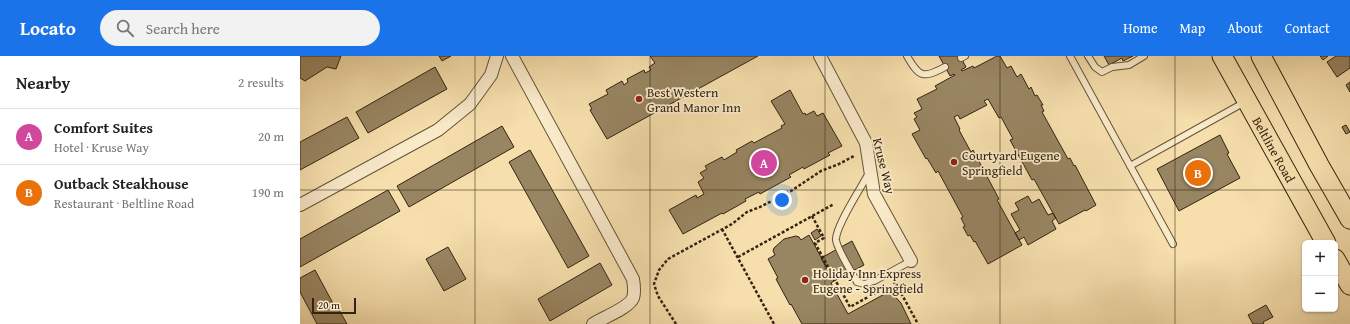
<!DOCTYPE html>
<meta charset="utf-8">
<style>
:root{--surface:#fff;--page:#f2f2f2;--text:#222;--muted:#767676;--line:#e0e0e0;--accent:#1a73e8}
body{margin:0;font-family:"Gentium Book Plus",serif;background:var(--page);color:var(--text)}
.controls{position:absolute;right:12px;bottom:12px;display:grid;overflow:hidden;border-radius:6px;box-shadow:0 1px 3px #0004}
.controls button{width:36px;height:36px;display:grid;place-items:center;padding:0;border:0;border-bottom:1px solid var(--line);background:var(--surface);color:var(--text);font:20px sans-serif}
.scale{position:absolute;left:12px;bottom:10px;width:44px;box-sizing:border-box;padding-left:4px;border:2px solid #332411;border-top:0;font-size:11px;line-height:14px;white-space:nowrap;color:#332411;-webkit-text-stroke:3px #f9eaca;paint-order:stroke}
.you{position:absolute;left:482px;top:144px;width:14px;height:14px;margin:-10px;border:3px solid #fff;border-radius:50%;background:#1a73e8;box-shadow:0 0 0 6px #1a73e833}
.badge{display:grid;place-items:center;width:26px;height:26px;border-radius:50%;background:var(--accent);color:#fff;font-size:13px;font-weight:700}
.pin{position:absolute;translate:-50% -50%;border:2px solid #fff;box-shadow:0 1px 4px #0006}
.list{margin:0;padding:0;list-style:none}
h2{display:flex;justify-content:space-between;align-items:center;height:52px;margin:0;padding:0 16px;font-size:17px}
h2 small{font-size:13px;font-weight:400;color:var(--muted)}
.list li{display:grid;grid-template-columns:26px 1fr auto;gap:12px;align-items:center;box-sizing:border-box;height:56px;padding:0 16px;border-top:1px solid var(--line)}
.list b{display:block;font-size:15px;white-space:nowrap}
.list p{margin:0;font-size:13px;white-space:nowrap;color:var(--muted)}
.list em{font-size:13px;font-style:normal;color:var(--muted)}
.icon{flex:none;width:22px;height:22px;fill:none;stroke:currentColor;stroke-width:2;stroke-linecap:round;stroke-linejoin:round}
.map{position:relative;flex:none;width:1050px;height:268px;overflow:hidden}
header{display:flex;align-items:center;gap:24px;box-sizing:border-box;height:56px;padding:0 20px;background:var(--accent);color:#fff}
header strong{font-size:19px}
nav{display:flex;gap:22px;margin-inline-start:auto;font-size:14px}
.search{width:280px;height:36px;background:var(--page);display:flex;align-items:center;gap:10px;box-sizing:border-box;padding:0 14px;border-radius:22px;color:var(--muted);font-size:15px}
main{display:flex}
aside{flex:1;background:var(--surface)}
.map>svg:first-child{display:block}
</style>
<header>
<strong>Locato</strong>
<div class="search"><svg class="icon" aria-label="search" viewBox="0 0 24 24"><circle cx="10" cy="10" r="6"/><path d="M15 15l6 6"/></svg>Search here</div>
<nav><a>Home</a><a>Map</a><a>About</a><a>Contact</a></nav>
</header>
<main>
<aside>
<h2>Nearby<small>2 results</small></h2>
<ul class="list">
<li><span class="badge" style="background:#d1479c">A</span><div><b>Comfort Suites</b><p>Hotel · Kruse Way</p></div><em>20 m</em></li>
<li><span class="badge" style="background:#e8710a">B</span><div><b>Outback Steakhouse</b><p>Restaurant · Beltline Road</p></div><em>190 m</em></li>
</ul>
</aside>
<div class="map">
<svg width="1050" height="268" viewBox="0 0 1050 268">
<rect width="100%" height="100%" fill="#f6dfad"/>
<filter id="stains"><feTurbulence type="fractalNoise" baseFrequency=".005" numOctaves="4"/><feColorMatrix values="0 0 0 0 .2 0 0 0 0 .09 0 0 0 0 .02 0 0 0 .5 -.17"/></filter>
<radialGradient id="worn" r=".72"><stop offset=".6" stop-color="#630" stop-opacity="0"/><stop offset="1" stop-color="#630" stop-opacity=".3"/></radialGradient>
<path fill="#988562" stroke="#332411" d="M0 0H41L36 13 27 11 5 25 0 22Z
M139 0H151L142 5Z
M350 0H458L307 83 290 54 292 53 289 48 308 38 306 34 322 25 324 29 328 26 327 23 344 14 345 17 351 14 349 11 355 7Z
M639 0H660L666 11 661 14 662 15 673 10 674 12 697 0H700L707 12 711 10 717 21 721 18 729 33 731 31 735 40 737 39 743 49H741L744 55 742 56 768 103 770 102 774 110 775 109 796 149 786 155 785 154 759 168 734 123 732 124 710 84 713 83 701 61 699 62 688 43 684 45 687 49 660 63 658 59 654 61 660 73 659 74 671 96 673 94 699 143 697 144 722 189 688 208 675 185 674 186 670 179 668 180 663 171 665 170 661 162 663 161 638 115 636 117 627 102 626 103 612 78 620 74 614 63 617 61 614 57 622 53 617 43 637 33 635 30 655 19 654 18 650 20Z
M804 0H833L823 5 822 2 809 9Z
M1020 0H1028L1023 4Z
M1036 0H1050V12L1037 21 1027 6Z
M135 11 147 33 68 77 56 56Z
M1050 26V36L1046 29Z
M490 34 503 58 505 57 506 59 514 55 517 60 523 57 542 90 528 97 530 99 504 113 503 111 489 119 491 121 460 138 459 136 445 143 446 145 423 158 422 157 383 178 369 154 396 139 397 142 404 138 398 126 404 122 400 117 407 113 405 110 422 101 424 104 437 96 436 94 452 85 454 87 482 72 481 70 485 68 471 45Z
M47 61 59 82 0 114V86Z
M1046 69 1050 76 1046 78 1042 71Z
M202 70 214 91 109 151 97 130Z
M920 79 929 97 927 98 940 122 879 155 857 113Z
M230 94 289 200 268 212 209 106Z
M88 134 100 155 0 211V183Z
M728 140 732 147 739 143 748 159 753 157 756 162 752 165 756 173 728 189 724 181 719 184 715 177 720 174 711 158 719 154 715 147Z
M517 173 521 180 515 184 511 177Z
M509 179 534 225 531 227 548 258 590 235 601 247 611 268H502L491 248 490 249 476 223 478 222 468 203 475 199 473 195 474 192 484 183 496 180 499 181 501 184Z
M552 185 564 209 534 225 521 202Z
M148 191 166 223 144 235 126 203Z
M300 207 312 229 250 265 238 243Z
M15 214 36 253 38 252 47 268H17L0 236V222Z
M966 249 973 261 963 266 964 268H953L948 259Z"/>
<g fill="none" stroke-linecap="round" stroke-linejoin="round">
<defs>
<path id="service" d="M607 0C619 21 623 23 645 11
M770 0 873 188
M788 0 795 11 802 16 812 11 829 9 844 0
M661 2 665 0
M830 110 945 46
M569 117C562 130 535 171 536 184 537 193 552 217 557 226L564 228 574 225 611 205"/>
<path id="minor" d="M212 0 333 223C334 229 335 236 333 242 329 252 302 262 293 268
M520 0 566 87 574 138 611 205
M0 149 138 74 170 48 191 19 197 0"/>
<g id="primary">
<path id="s1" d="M922 0 1026 187"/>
<path d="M961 0 1019 109 1050 163"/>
<path d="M1035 203 1050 229"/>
</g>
</defs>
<use href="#service" stroke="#645338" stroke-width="8"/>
<use href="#minor" stroke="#645338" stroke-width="14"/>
<use href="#primary" stroke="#332411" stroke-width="21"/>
<path stroke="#332411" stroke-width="2.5" stroke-dasharray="3 2" stroke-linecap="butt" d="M512 160 524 182 515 187 550 251 579 235
M422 173 474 268
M438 201 534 148
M593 227 595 226 618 268
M376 268 358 240 354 228 359 214 368 203 432 168 447 156 460 151 491 135 521 115 539 108 554 100"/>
<use href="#service" stroke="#f9eaca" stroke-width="6"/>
<use href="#minor" stroke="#f9eaca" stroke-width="12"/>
<use href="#primary" stroke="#f6dfad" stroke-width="19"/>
</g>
<path fill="none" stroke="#332411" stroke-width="1" stroke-opacity="0.55" d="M175 0V268M350 0V268M525 0V268M700 0V268M875 0V268M0 134H1050"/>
<g fill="#8f2418" stroke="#f9eaca" stroke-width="1.5">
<circle cx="339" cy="43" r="4"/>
<circle cx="654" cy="106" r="4"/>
<circle cx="505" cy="224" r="4"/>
</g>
<g text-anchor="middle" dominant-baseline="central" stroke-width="3.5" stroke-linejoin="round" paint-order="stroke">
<g font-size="13" fill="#332411" stroke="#f9eaca" text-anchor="start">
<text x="347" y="36">Best Western<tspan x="347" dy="15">Grand Manor Inn</tspan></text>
<text x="662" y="99">Courtyard Eugene<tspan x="662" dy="15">Springfield</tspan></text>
<text x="513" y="217">Holiday Inn Express<tspan x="513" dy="15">Eugene - Springfield</tspan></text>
</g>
<g font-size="13" fill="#332411" stroke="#f9eaca">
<text stroke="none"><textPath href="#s1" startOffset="107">Beltline Road</textPath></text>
<text transform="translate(584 110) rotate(76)">Kruse Way</text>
</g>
</g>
<rect width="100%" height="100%" filter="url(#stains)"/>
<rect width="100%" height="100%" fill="url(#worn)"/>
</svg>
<div class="controls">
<button>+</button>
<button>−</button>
</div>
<div class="scale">20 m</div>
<div class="you"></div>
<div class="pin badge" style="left:464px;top:107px;background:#d1479c">A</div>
<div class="pin badge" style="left:898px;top:117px;background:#e8710a">B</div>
</div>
</main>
